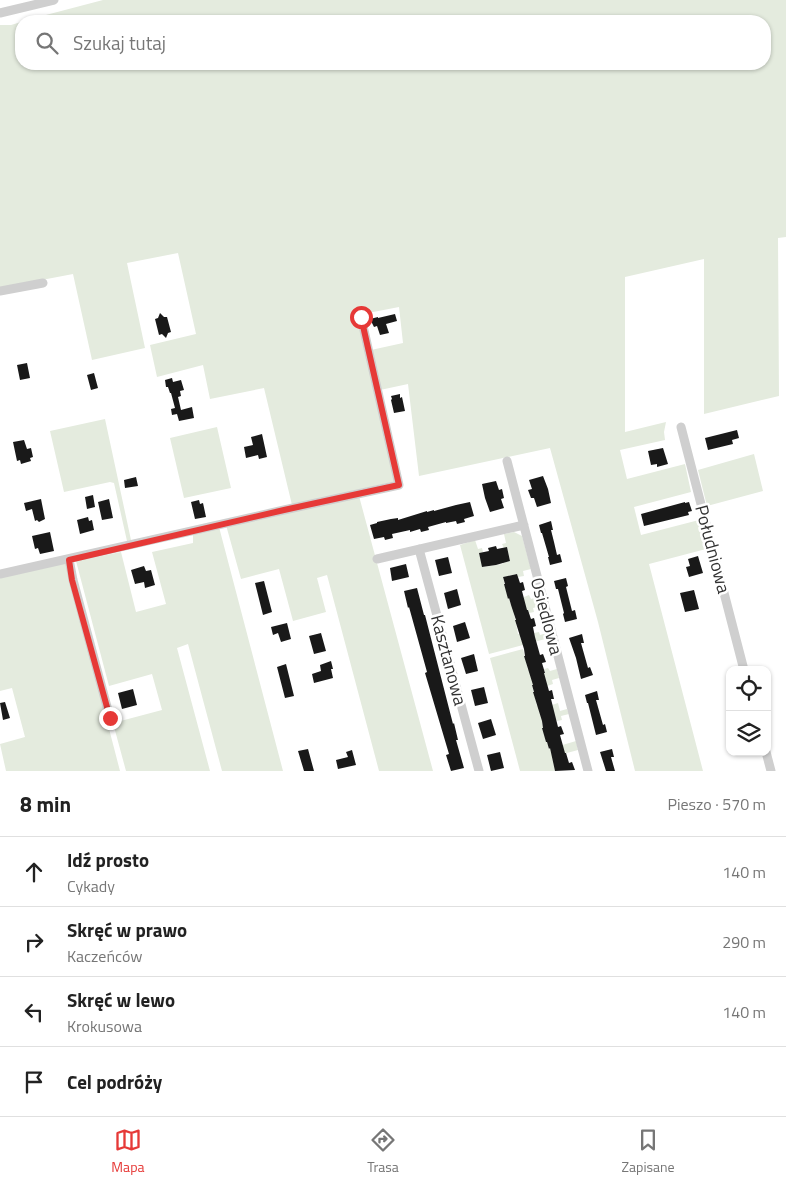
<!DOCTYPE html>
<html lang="pl">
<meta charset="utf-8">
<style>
:root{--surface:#fff;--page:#f6f6f6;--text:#222;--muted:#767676;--line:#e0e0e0;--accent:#e63937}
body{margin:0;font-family:"Titillium Web",sans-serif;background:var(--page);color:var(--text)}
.controls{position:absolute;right:15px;bottom:15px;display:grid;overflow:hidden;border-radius:10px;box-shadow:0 1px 4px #0004}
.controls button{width:45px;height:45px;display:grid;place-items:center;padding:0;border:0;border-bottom:1px solid var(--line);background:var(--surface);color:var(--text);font:25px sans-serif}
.stop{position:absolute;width:15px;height:15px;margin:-11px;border:4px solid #e63937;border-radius:50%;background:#fff}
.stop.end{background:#e63937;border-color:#fff;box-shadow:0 1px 5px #0008}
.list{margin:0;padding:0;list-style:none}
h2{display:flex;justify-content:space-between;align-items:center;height:65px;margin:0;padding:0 20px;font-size:21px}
h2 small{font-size:16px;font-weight:400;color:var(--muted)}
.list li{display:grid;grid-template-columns:32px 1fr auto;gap:15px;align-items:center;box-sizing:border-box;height:70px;padding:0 20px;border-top:1px solid var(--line)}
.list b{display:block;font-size:19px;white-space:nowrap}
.list p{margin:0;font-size:16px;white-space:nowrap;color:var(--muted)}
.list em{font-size:16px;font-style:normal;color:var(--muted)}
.icon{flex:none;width:28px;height:28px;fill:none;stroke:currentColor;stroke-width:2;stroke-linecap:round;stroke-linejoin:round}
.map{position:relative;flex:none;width:786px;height:771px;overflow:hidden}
.search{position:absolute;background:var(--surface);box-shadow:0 1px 4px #0004;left:15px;right:15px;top:15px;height:55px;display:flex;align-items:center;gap:12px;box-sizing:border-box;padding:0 18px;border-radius:20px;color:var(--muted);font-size:19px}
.sheet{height:345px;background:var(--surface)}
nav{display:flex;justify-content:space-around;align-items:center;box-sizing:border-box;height:70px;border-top:1px solid var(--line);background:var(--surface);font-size:14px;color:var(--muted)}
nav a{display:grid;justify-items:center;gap:2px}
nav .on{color:var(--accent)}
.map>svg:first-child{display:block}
</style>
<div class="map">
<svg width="786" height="771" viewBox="0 0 786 771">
<rect width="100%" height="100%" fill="#fff"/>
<path fill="#e4ebde" d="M103 0H786V237L778 238 779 396 704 414V259L625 277V432L666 422 664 432 665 440 620 450 627 479 685 464 691 492 634 507 641 535 699 520 706 549 649 564 703 771H635L598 622 550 448 419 476 408 384 380 390 371 350 403 343 399 307 363 314 396 481 292 505 264 388 210 399 203 365 157 377 150 345 196 334 178 253 127 263 145 348 92 360 73 274 0 288V25H11L21 22V64H765V21H23Z
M105 419 131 540 127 541 114 483 110 482 64 492 50 431Z
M217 427 231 488 184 498 170 438Z
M754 454 763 491 707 506 698 470Z
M359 496 433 771H379L327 575 317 578 326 612 293 621 279 569 241 579 226 525Z
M219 527 283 771H222L188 644 177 648 210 771H126L113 723 162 710 152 674 109 686 76 561 121 552 136 612 166 604 152 552 193 543V534Z
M514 532 522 536 531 569 523 571 524 576 518 577 517 574 503 577 508 598H509L511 605 524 601V597L529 595 531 599 538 597 540 606 533 608 534 612 529 613 528 610 514 613 518 634H520L521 641 535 637 534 633 539 632 540 635 547 633 549 638 489 654 460 545 475 540 478 549 482 548 483 552 479 553 483 567 503 564V563L510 561 507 547 504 548 502 544 506 543 504 534Z
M66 563 120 771H6L0 744 25 737 12 688 0 691V577Z
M523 649 528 670H529L531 676 545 673 544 669 548 668 550 671 557 669 559 678 552 680 553 684 547 686 532 685 537 706 553 709 552 705 558 703 560 711 567 709 569 714 561 716 562 720 557 721 555 718 542 722 546 742H547L549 749 576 741 578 750 552 757 555 771H520L490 658Z"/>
<path fill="#191919" d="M160 313 164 317H167L171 332 168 333 166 338 162 334 159 335 155 319 158 318Z
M395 314 397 321 386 324 389 333 380 335 377 326 374 327 370 319 378 317V318Z
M27 363 30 378 20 380 17 365Z
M94 373 98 388 91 390 87 375Z
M172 378 173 382 181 380 184 390 180 391 181 396 178 397 181 410 192 407 194 418 179 421 177 414 172 415 171 409 175 408 171 393H170L168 387H166L165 380Z
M400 394V398L402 397 405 411 394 413 391 400 392 399 391 396Z
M737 430 739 438 732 440 733 444 708 450 705 438Z
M262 434 267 457 259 459 258 455 246 458 244 447 253 445 251 437Z
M24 440 27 449 31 448 33 457 30 458 31 461 21 464 20 460 17 461 13 442Z
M663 448 668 464 657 467V464L651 465 648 451Z
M543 476 548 489 551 503 537 507 534 498H531L528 490 532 489 529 480Z
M136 477 138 486 125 488 124 480Z
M496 481 499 490 502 489 504 498 501 499 504 508 490 512 485 498 482 484Z
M93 495 95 507 87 509 85 497Z
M41 499 45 519 39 522 37 520 35 521 32 509 26 511 24 503Z
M109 499 113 518 102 520 98 502Z
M199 500 200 504 203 503 206 517 195 519 191 502Z
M470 502 474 516 464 519 465 522 457 524 456 521 446 523V522L428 527 429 530 421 532 420 529 410 532V530L392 534 393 538 385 540 384 537 374 539 370 525 377 523V522L391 519 398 518V520L427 511V512L434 510V511L456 505Z
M685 502V503L689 502 692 511 688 512 689 515 644 526 641 514Z
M88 517 89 521 92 520 94 530 80 534 77 520Z
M551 521 553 530H551L554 542 557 555 560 554 562 562 550 565 548 557H549L542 533H541L539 525Z
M50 532 54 551 40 554 38 548 35 549 32 536Z
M496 546 497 549 507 547 510 561 496 565 482 567 479 553 489 551 488 548Z
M698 556 703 573 689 577 686 567 690 566 688 559Z
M448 557 452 573 439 576 435 560Z
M406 564 409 577 392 581 390 568Z
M144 566 146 571 151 570 155 585 145 588 144 582 135 584 131 570Z
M517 574 520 583 523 582 525 590 522 591 527 610H528L531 619 534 618 536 626 533 627 535 637 540 655 543 654 546 662 542 663 545 673H544L549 691 552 690 554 699H551L558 727 561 726 564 734 560 735 565 753H566L569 763 572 762 575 770 555 771 550 748 549 749 547 742H546L542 728H543L542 721 533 692H534L532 685H533L524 656H525L524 649 515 620H516L511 605 509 598 508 599 504 584H505L503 577Z
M566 578 568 586 566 587 572 611 575 610 577 619 565 622 563 614 564 613 558 589H556L554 581Z
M264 581 272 612 263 615 255 583Z
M417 588 424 615H425L453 724 454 723 458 740H456L464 768 451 771 446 755 449 754 425 673 427 672 409 607 408 608 404 591Z
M457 589 461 605 448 609 444 593Z
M694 590 699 609 685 612 680 593Z
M465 622 470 638 457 642 453 626Z
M287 623 291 639 281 642 278 633 273 635 271 627Z
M321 633 326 651 314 654 309 636Z
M582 634 584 643H581L588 668 590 667 593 675 581 679 576 658 569 638Z
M474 654 478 671 466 674 461 658Z
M331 661 333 669H331L333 678 314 683 312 674 321 671 320 665Z
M286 664 294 696 285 698 277 667Z
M484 687 488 703 475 706 471 690Z
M133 689 137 705 122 709 118 693Z
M597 691 599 700H596L603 725 605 724 607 732 596 735 588 703H587L585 695Z
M5 702 10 718 3 720 0 703Z
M491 719 496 735 483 739 478 723Z
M308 749 314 771H304L298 751Z
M612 749 614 757H611L615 771H606L600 752Z
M352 750 356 765 338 769 336 760 348 757 346 752Z
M500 752 504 768 491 771 487 755Z"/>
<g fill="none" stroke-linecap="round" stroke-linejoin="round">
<path stroke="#cfcfcf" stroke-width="9" d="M0 13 54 0
M0 291 43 283
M681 427 744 670
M507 461 588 771
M419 549 479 771
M69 559 73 580 110 718
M377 559 524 525
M0 574 284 510 399 485 361 317
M766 752 771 771"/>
</g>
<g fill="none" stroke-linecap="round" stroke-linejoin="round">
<path stroke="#e63937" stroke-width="6" d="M110 718 72 580 69 560 284 510 399 485 361 317"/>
</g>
<g text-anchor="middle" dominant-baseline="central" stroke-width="5" stroke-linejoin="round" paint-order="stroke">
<g font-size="18" fill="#323232" stroke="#fff">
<text transform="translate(713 549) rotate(75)">Południowa</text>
<text transform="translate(547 616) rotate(75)">Osiedlowa</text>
<text transform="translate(449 660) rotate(75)">Kasztanowa</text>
</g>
</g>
</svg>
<div class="controls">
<button><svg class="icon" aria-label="locate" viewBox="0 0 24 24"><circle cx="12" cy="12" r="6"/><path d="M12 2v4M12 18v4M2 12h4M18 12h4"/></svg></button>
<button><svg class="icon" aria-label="layers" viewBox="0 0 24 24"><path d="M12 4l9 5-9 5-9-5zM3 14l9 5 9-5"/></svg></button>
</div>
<div class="stop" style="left:361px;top:317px"></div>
<div class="stop end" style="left:110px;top:718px"></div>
<div class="search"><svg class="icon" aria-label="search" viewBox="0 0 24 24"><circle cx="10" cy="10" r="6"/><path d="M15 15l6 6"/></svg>Szukaj tutaj</div>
</div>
<section class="sheet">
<h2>8 min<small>Pieszo · 570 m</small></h2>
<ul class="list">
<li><svg class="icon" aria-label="ahead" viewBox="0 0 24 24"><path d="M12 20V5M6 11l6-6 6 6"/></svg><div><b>Idź prosto</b><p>Cykady</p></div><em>140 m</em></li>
<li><svg class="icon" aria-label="right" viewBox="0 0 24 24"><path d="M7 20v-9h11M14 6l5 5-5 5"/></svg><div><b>Skręć w prawo</b><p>Kaczeńców</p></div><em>290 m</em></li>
<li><svg class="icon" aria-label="left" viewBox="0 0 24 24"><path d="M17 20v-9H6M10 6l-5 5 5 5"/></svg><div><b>Skręć w lewo</b><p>Krokusowa</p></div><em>140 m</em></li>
<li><svg class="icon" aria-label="arrive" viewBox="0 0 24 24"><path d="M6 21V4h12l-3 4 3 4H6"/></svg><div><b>Cel podróży</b></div></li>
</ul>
</section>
<nav>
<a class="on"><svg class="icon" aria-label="map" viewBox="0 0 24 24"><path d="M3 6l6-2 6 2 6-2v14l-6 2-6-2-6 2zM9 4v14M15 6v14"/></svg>Mapa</a>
<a><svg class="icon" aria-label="directions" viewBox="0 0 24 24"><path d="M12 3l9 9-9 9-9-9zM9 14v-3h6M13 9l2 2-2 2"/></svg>Trasa</a>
<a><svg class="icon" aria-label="saved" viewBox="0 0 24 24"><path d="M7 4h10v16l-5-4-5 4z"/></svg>Zapisane</a>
</nav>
